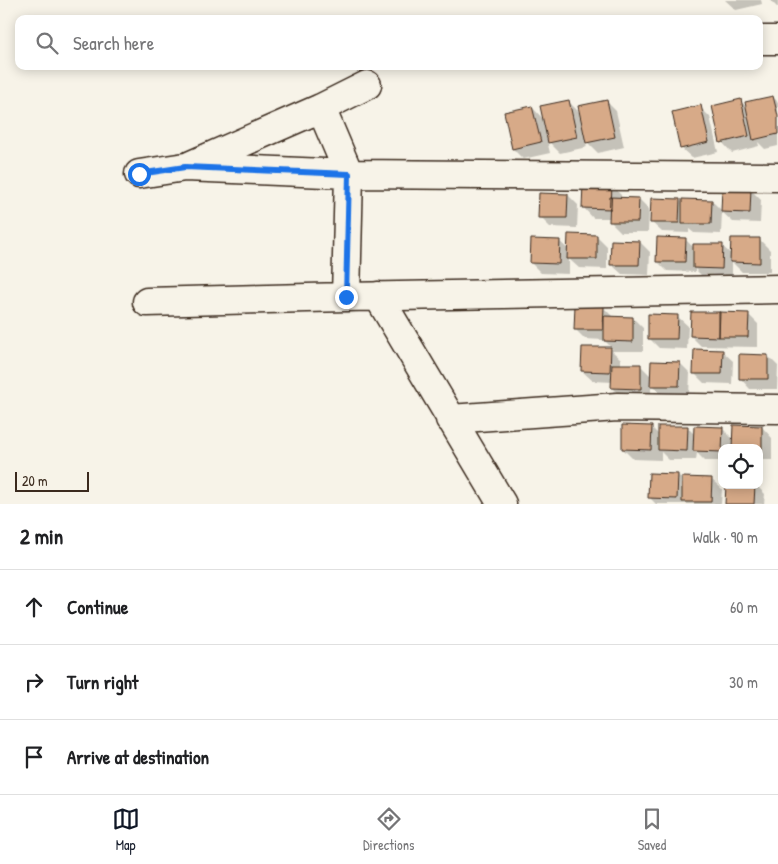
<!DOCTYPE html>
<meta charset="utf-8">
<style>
:root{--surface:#fff;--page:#f2f2f2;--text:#202124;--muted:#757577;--line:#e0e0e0;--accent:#111827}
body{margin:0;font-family:"Patrick Hand",sans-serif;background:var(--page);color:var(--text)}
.controls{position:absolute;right:15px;bottom:15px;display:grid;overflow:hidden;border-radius:10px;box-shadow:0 2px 12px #0003}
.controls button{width:45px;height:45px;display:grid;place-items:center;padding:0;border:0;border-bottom:1px solid var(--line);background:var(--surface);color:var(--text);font:25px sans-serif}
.scale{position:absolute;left:15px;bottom:12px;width:74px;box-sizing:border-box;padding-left:5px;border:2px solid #3b2a1e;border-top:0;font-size:14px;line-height:18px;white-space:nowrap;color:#3b2a1e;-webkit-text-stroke:4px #f7f3e8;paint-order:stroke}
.stop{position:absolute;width:15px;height:15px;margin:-11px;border:4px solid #1a73e8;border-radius:50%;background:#fff}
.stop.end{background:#1a73e8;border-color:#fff;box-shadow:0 1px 5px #0008}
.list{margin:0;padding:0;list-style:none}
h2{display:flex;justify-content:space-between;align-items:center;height:65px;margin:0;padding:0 20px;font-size:21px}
h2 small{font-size:16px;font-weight:400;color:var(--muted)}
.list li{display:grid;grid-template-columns:32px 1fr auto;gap:15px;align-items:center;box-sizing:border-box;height:75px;padding:0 20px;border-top:1px solid var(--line)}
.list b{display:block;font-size:19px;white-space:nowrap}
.list em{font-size:16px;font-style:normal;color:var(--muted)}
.icon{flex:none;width:28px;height:28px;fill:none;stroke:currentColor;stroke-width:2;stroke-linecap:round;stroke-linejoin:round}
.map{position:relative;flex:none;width:778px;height:504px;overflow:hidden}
.search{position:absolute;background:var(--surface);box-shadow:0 2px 12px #0003;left:15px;right:15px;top:15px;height:55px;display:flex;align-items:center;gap:12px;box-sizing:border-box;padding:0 18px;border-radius:10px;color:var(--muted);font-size:19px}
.sheet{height:290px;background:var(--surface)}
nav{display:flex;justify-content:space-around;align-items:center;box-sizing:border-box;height:70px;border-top:1px solid var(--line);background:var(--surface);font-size:14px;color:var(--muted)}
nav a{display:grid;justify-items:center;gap:2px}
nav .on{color:var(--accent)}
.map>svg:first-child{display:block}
</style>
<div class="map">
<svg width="778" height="504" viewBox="0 0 778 504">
<rect width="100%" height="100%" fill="#f7f3e8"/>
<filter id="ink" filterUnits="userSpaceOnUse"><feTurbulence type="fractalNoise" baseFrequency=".02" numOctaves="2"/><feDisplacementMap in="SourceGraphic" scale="10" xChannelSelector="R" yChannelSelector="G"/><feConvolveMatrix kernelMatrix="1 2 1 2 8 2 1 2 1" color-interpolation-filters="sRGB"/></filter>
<g filter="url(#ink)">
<path fill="#0003" d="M725 0H761L762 4 736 10Z
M770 0H778V7H777Z
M773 97 778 102V146L765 149 758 142 759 146 732 153 722 142 740 101 748 108Z
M568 101 581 114 606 101 616 111 624 147 598 153 585 140 587 147 560 153 547 140 550 153 523 159 513 149 505 113 532 107 544 120Z
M700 107 710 117 718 152 692 158 681 148Z
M611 185 621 195V199H639L649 209 648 232H621L611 222V218H593L583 207Z
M751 190 761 200 760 223 733 222 722 212Z
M568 195 578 205 577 228 550 227 540 217Z
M679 200 684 204 712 201 722 211 721 234 694 233 689 229V233L662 232 651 222Z
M597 236 607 246V269L579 268 569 259V274L541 273 531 263 559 241 569 250Z
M685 239 694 248 722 246 732 255 760 240 770 250V272H742L732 262V279L704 278 695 269V272L667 271 657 261Z
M640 242 650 252 649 275 622 274 611 264Z
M603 307 614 318H633L643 328V351H612L621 359V365L641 366 652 377 680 363 690 373 689 396 662 395 651 384V399L623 398 613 388V382L593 381 582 371 583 348 613 349 604 340 585 339 575 329Z
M748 314 758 324V347L701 346 691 336Z
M677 316 688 326 687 349 659 348 649 338Z
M722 351 733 361 732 384 704 383 694 373Z
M768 356 778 366 777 389H750L740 378Z
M651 427 659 435 687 427 695 435 723 429 734 440 762 427 772 438V460H759V448H722V461H705L697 453 696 460H669L661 452V460L633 459 623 449Z
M678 475 684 481 711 479 722 489 721 504H656L650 498Z
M727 485H756L765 494 764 504H726Z"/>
<path fill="#d7aa88" stroke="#3b2a1e" d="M773 96 778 116V134L753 140 745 102Z
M741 99 749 136 720 143 712 106Z
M569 100 577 137 548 143 540 106Z
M607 100 615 137 586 143 578 106Z
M701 105 709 142 680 149 672 112Z
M532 106 541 142 512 149 504 112Z
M583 183 612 184 611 209 582 208Z
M722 188H751L750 213 721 212Z
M539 193 568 194 567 218H538Z
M610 197 639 198 638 222H609Z
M651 198 680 199 679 223H650Z
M682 199 712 200 711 224H682Z
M568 234 597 235V259H567Z
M657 237 686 238 685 262H656Z
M731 238H760V263L730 262Z
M531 239 560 240 559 264 530 263Z
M611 240 640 241 639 265H610Z
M693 244H723L722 269 693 268Z
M575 305 604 306 603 330H574Z
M691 312H720L719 337 690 336Z
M719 312 749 313 748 337H719Z
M648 314 678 315 677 339H648Z
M604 316 633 317V342L604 341Z
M582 347H611L610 372 581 371Z
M694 349 723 350 722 374H693Z
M739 354 768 355V379H739Z
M651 361 680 362 679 386H650Z
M612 364H641V389L611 388Z
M622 425 652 426 651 450 622 449Z
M733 425 762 426V450H759V448H732Z
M658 426H688L687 451 658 450Z
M694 426 723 427 722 452 693 451Z
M649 473 678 474 677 499 648 498Z
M682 477 712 478 711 502H682Z
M726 485H755L754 504H725Z"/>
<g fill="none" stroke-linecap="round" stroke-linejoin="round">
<defs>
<path id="minor" d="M759 40H778
M321 108 349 174 346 297 778 289
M191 165 321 108 367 85
M139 174 185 167 349 174 778 177
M378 296 502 504
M147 302 346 297
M450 419 617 407 778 409"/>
</defs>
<use href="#minor" stroke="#3b2a1e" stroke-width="31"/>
<use href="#minor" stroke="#f7f3e8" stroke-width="28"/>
</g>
</g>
<g fill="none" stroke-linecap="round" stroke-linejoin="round" filter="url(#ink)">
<path stroke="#1a73e8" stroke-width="6" d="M139 174 185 167 349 174 346 297"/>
</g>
</svg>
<div class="controls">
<button><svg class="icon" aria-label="locate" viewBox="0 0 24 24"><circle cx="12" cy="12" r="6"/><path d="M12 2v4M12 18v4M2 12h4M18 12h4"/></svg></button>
</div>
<div class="scale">20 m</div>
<div class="stop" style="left:139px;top:174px"></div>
<div class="stop end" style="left:346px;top:297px"></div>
<div class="search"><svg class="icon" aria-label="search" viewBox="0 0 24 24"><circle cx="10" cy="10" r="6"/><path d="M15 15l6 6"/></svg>Search here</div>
</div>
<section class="sheet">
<h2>2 min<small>Walk · 90 m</small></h2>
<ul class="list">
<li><svg class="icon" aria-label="ahead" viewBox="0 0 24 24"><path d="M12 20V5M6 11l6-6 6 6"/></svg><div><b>Continue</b></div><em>60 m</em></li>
<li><svg class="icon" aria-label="right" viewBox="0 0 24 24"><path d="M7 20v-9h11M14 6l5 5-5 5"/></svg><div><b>Turn right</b></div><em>30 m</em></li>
<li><svg class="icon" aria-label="arrive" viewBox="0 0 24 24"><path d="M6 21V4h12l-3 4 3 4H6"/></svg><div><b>Arrive at destination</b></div></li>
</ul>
</section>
<nav>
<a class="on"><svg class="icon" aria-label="map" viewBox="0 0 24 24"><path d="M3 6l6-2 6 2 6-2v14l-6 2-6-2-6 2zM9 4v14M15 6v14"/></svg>Map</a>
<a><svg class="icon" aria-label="directions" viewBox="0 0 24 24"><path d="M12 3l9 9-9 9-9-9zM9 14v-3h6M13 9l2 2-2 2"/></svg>Directions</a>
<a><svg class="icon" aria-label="saved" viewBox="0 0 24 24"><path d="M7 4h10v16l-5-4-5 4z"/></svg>Saved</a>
</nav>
